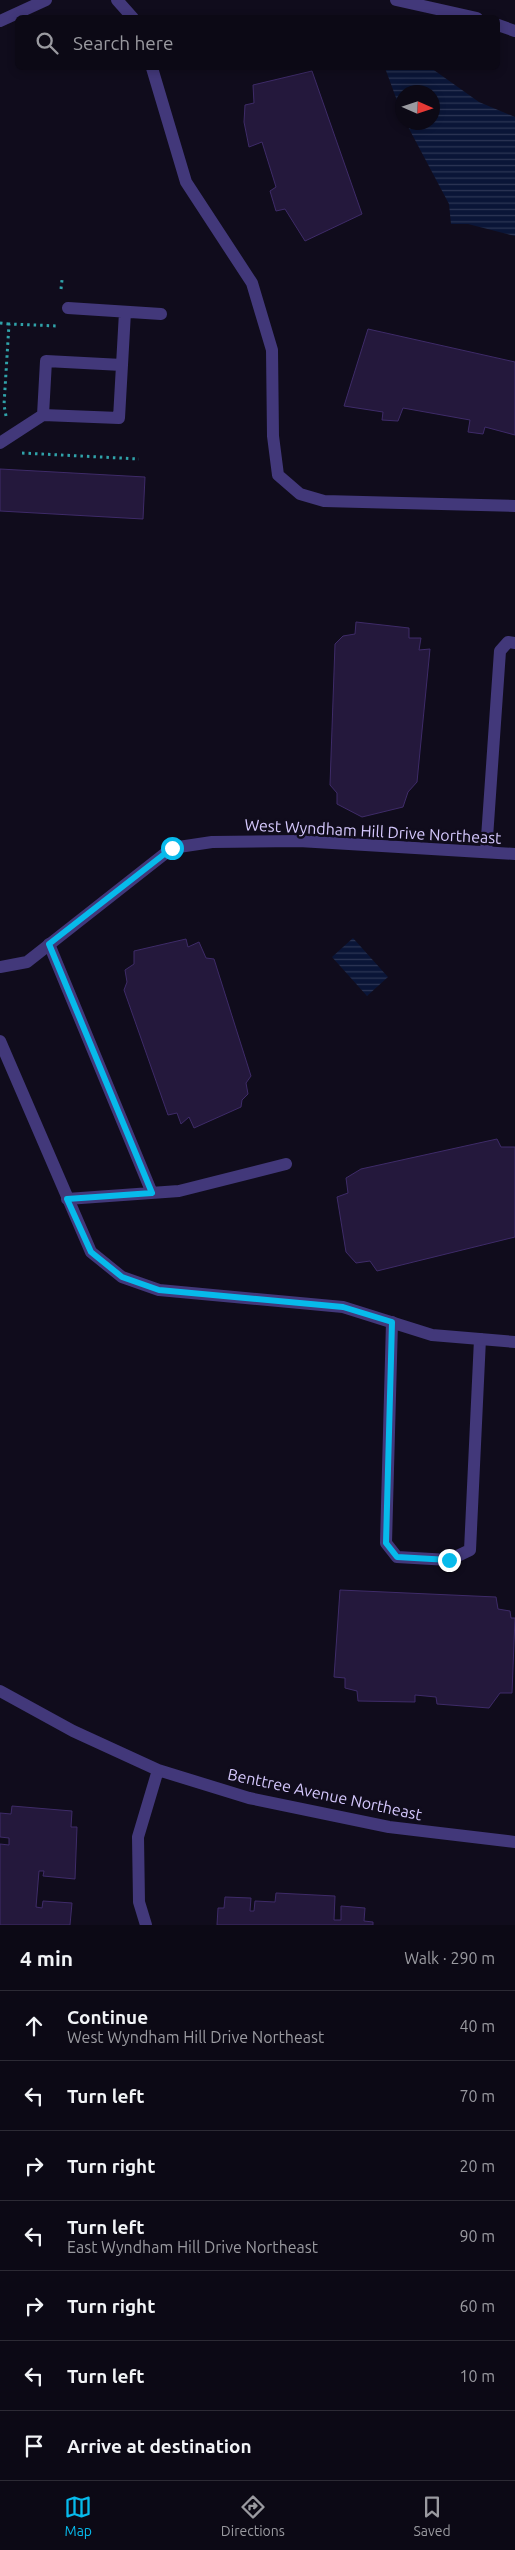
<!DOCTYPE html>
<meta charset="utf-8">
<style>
:root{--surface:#0c0915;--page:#1a1722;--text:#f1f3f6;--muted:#9a9aa0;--line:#2c2a34;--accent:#07baeb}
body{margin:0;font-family:Ubuntu,sans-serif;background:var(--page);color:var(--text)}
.compass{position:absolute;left:395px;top:85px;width:45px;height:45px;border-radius:50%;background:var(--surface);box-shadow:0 2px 8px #0003;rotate:93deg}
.stop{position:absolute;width:15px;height:15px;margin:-11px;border:4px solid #07baeb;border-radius:50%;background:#fff}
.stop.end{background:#07baeb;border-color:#fff;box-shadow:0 1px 5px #0008}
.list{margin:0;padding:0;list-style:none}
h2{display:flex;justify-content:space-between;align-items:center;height:65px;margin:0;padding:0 20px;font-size:21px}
h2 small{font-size:16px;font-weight:400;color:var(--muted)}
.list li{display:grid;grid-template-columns:32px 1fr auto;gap:15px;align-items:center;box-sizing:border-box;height:70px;padding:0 20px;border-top:1px solid var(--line)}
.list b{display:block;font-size:19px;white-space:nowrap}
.list p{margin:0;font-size:16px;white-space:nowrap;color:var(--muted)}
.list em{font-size:16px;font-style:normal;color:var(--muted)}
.icon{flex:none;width:28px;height:28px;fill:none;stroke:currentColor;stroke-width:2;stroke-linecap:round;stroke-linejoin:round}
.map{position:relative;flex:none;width:515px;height:1925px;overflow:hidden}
.search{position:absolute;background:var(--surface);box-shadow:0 2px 8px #0003;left:15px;right:15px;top:15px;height:55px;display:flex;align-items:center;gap:12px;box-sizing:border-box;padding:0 18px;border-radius:8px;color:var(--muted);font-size:19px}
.sheet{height:555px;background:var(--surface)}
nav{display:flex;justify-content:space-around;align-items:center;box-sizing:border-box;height:70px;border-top:1px solid var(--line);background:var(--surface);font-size:14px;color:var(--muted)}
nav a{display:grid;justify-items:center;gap:2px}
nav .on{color:var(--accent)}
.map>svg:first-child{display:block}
</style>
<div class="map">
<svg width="515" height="1925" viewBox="0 0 515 1925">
<defs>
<pattern id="water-rules" width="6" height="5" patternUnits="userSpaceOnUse" patternTransform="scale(1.25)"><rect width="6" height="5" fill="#0a1537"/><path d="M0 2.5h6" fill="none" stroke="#2d3655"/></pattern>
</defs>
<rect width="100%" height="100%" fill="#100c1c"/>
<path fill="url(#water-rules)" d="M385 68H431L479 102 515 117V236L468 224H451L449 204 406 123 432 122V92H402V114Z
M353 938 388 977 367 996 332 957Z"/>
<path fill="#24183c" stroke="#3e2b68" d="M312 71 362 214 305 241 285 209 276 211 270 191 276 187 262 142 249 147 244 122 245 105 254 103 253 85Z
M368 329 515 362V435L485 427 483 434 468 432 470 420 403 408 398 421 382 420 383 412 344 406Z
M0 469 145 477 143 519 0 511Z
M356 622 409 628V638H421L419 650 430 649 417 782 408 792 403 807 362 817 337 804V793L330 785 335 644 343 636 355 634Z
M186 939 188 947 199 942 206 958 214 959 251 1076 246 1083 248 1094 242 1100 241 1107 194 1128 189 1117 181 1124 177 1113 168 1115 124 990 127 982 125 970 134 964V951Z
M497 1139 501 1147H515V1237L377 1271 370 1261 356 1263 346 1252 337 1197 348 1193 346 1178 361 1169Z
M340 1590 496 1597 498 1609 510 1611 511 1618H515L512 1693H500L489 1708 437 1704 436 1697 415 1695V1702L358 1701 357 1691 345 1688V1678L334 1677Z
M12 1806 72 1811 71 1827H77L75 1879 43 1876 44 1871H39L36 1907 42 1908 43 1901 72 1903 70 1925H0V1844L9 1845V1838L0 1837V1813L11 1814Z
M276 1893 335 1896 334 1920H341V1906L365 1908 364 1921 373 1922V1925H217L218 1908H224L225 1897 251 1898 250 1911H254L255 1901 275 1902Z"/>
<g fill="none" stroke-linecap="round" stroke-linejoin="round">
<path stroke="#30a3aa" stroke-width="3" stroke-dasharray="2.5 4" stroke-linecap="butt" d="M61 289 62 280
M0 323 9 324
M6 416 4 405 9 324 58 326
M22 453 139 459"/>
<path stroke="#42387a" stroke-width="12" d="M68 308 161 314
M122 365 125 312
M0 443 43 415 119 418 122 365 46 361 43 415
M486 852 500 651 508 642 515 643
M49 944 152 1193
M67 1199 179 1191 286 1164
M392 1322 386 1543 397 1557 449 1560 470 1550 480 1339"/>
<path stroke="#42387a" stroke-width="12" d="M117 0 133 18
M396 0 477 18
M0 21 46 0
M498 25 515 31
M152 68 186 182 252 283 272 350 273 436 278 475 300 494 324 501 515 506
M0 967 27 962 172 848 212 842 299 841 515 854
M0 1041 91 1252 122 1277 159 1290 343 1307 432 1335 515 1342
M0 1691 73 1731 158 1770 249 1798 389 1827 515 1842
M146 1925 139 1902 138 1837 158 1770"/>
</g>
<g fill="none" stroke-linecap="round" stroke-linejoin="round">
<path stroke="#07baeb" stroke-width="6" d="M172 848 49 944 152 1193 67 1199 91 1252 122 1277 159 1290 343 1307 392 1322 386 1543 397 1557 449 1560"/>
</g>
<g text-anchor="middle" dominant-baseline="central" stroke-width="5" stroke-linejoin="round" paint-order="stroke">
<g font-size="16" fill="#d5c8fd" stroke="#100c1c">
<text transform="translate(373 831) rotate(3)">West Wyndham Hill Drive Northeast</text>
<text transform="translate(325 1794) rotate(12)">Benttree Avenue Northeast</text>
</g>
</g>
</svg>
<svg class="compass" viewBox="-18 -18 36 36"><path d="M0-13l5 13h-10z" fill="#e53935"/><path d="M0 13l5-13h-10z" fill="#9a9aa0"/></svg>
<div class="stop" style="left:172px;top:848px"></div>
<div class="stop end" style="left:449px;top:1560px"></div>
<div class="search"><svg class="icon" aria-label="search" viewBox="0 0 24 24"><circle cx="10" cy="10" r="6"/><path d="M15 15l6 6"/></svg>Search here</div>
</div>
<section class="sheet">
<h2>4 min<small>Walk · 290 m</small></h2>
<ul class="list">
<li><svg class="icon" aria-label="ahead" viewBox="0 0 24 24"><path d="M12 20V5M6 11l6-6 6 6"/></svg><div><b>Continue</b><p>West Wyndham Hill Drive Northeast</p></div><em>40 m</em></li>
<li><svg class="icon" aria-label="left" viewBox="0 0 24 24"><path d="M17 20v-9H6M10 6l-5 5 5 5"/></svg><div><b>Turn left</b></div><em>70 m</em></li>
<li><svg class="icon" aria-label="right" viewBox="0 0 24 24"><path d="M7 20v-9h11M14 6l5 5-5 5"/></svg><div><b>Turn right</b></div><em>20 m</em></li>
<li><svg class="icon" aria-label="left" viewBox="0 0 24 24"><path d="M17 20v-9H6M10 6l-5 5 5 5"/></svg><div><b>Turn left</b><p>East Wyndham Hill Drive Northeast</p></div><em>90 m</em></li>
<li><svg class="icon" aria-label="right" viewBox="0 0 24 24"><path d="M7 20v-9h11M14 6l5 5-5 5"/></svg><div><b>Turn right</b></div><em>60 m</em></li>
<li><svg class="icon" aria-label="left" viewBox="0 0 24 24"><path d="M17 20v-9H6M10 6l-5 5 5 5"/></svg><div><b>Turn left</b></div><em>10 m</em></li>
<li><svg class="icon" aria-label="arrive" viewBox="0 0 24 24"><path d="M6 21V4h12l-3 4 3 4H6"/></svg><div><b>Arrive at destination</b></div></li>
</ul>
</section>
<nav>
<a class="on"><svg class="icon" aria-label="map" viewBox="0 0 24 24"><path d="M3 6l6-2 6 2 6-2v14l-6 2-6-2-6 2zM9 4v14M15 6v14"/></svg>Map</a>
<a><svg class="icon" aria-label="directions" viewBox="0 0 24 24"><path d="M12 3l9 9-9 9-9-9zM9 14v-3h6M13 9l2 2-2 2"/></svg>Directions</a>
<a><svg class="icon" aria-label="saved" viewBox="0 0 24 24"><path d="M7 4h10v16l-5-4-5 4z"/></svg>Saved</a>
</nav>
